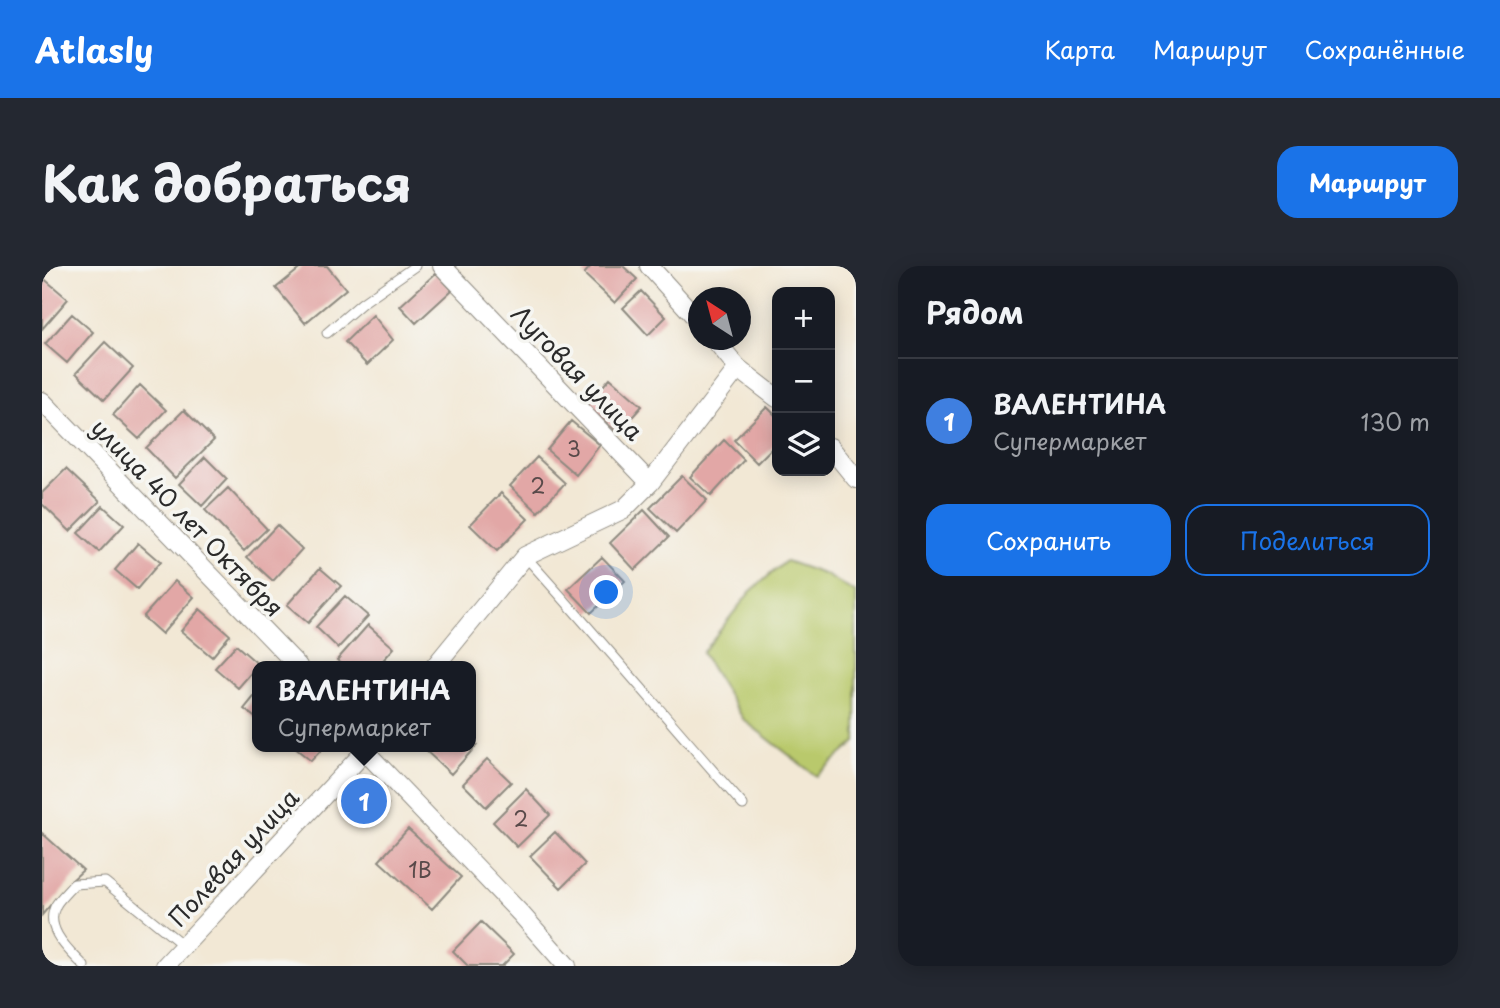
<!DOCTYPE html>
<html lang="ru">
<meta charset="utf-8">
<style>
:root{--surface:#171b24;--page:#242831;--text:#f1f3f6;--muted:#9ea1a6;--line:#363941;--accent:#1a73e8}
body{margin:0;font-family:"Playpen Sans",sans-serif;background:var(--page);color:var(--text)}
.controls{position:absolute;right:21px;top:21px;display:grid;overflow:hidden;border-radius:14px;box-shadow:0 4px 18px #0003}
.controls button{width:63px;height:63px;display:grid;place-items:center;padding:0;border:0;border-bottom:2px solid var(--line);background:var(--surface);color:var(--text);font:35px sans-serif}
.compass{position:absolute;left:646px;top:21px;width:63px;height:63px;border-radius:50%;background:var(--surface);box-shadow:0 4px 18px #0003;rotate:324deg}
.you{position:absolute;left:565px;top:327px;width:24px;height:24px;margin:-18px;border:5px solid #fff;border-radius:50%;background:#1a73e8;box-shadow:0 0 0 10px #1a73e833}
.badge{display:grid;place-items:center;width:46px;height:46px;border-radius:50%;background:var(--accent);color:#fff;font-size:23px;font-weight:700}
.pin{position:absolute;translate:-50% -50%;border:4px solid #fff;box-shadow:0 2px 7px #0006}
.popup{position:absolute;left:210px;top:395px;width:224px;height:91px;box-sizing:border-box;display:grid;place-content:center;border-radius:14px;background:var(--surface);filter:drop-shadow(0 2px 5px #0005);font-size:23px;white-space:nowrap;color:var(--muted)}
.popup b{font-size:26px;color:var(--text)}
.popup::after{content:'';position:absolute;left:50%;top:100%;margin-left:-14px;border:14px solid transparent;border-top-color:var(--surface)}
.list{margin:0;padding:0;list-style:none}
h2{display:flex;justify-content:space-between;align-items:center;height:91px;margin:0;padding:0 28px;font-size:30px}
h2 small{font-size:23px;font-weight:400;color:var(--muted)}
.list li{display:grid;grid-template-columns:46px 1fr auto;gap:21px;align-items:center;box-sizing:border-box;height:126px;padding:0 28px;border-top:2px solid var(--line)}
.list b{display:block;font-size:26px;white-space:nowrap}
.list p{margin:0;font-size:23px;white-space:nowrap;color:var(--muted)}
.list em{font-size:23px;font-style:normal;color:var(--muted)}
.actions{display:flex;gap:14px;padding:21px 28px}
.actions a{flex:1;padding:16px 0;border:2px solid var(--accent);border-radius:21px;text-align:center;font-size:24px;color:var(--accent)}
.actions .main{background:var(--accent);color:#fff}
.icon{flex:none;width:38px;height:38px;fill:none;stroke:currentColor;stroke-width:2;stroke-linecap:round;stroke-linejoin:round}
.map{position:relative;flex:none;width:814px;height:700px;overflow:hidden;border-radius:21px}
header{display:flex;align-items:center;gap:42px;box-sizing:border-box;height:98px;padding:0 35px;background:var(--accent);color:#fff}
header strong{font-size:33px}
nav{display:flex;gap:38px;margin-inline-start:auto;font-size:24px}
.intro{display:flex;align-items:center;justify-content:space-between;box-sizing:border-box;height:168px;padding:0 42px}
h1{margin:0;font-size:49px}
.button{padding:18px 32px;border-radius:21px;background:var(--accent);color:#fff;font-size:24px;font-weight:700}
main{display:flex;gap:42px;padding:0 42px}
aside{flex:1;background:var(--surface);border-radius:21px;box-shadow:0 4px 18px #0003}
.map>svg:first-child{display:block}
</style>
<header>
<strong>Atlasly</strong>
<nav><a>Карта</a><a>Маршрут</a><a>Сохранённые</a></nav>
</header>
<div class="intro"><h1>Как добраться</h1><a class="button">Маршрут</a></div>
<main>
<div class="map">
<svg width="814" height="700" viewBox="0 0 814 700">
<rect width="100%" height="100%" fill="#f6f6f2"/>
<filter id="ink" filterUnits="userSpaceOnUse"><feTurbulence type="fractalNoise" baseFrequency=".0143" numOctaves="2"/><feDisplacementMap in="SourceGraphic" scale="14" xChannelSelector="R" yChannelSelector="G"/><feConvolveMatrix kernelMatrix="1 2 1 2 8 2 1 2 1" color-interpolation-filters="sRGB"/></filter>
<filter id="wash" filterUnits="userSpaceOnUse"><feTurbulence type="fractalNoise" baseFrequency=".00686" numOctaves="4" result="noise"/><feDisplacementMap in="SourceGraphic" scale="28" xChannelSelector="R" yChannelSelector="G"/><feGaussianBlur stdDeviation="1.57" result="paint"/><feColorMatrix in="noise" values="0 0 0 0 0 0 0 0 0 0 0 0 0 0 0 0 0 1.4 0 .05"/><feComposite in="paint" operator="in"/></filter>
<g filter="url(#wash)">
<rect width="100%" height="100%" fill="#f2e8d5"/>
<path fill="#b9c96c" stroke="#727a4c" stroke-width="2" d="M744 295 784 309 814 327V476L774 510 702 454 660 387 708 326Z"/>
<g id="blocks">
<path fill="#e2a7a6" d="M261 0H285L304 23 263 57 234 22Z
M549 0H581L595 13 573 37 542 8Z
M394 7 410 24 374 57 358 40Z
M0 11 26 33 0 63Z
M599 25 624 51 606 69 581 42Z
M30 48 51 66 25 97 3 78Z
M331 49 351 74 325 99 303 76Z
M63 76 91 102 62 134 34 107Z
M568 112 600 140 576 167 544 139Z
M98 119 124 144 97 173 71 149Z
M725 141 735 151V177L715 197 692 174Z
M142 144 172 174 133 212 104 182Z
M529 155 558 179 534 209 505 184Z
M682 174 702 194 669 230 648 211Z
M163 191 185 213 160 240 137 218Z
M495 191 523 217 496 246 468 220Z
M24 203 58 235 28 265 0 238V227Z
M640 210 665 234 634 267 608 242Z
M186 222 225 263 202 285 163 244Z
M459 227 486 253 455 285 428 259Z
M61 240 82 259 57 286 36 267Z
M602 244 627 271 593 304 568 277Z
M235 259 260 283 231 315 205 291Z
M96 277 118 296 95 323 73 304Z
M560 291 583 315 549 347 526 323Z
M278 302 299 320 266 357 245 339Z
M133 315 152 331 120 368 101 351Z
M303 330 326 350 296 382 274 361Z
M158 343 188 369 170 391 139 365Z
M326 359 352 382 336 400H302L295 394Z
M194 379 218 400H215L196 422 173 402Z
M215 427V453L202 443Z
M429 473 435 479 409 508 382 483 384 481H429Z
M252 481H282L269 495Z
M445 493 469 516 444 541 421 518Z
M318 511 346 538 326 560 298 533Z
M484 523 508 549 475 581 451 556Z
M366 563 419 611 390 643 337 595Z
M513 566 543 598 519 622 488 590Z
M0 567 41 604 28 616 0 649Z
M439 656 472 688 460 700H426L411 685Z"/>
</g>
</g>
<g filter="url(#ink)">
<use href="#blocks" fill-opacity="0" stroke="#8e8a80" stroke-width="2"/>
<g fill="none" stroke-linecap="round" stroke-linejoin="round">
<defs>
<path id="service" d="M285 67 320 37 373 0
M483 290C557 372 628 456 701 539
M42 700C28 685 1 663 14 639 18 632 26 625 32 618L63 616 142 680"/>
<path id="minor" d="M400 0 608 217
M607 0 656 54
M673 74 696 102 735 132
M0 135 256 400
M788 181 814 213
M393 400 483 290 582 243 608 217 696 102
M319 481 479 648 525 700
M123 700 327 481"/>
</defs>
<use href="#service" stroke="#8e8a80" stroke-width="11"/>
<use href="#minor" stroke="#8e8a80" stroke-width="20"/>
<use href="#service" stroke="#fff" stroke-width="9"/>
<use href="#minor" stroke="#fff" stroke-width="18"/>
</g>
</g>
<g text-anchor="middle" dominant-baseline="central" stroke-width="7" stroke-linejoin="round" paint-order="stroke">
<g font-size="21" fill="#594a4a">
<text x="532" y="182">3</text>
<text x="496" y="219">2</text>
<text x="479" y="552">2</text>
<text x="378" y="603">1В</text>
</g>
<g font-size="24" fill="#2b2b2b" stroke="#f6f6f2">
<text transform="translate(536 106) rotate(46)">Луговая улица</text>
<text transform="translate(146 251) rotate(46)">улица 40 лет Октября</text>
<text transform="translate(191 591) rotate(-47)">Полевая улица</text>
</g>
</g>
</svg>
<div class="controls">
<button>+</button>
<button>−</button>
<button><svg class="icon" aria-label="layers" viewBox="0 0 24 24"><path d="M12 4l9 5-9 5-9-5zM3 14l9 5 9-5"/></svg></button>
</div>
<svg class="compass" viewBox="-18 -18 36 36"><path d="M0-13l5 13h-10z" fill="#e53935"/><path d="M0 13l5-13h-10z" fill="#9ea1a6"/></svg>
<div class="you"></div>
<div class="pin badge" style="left:322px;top:535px;background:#3f7fe0">1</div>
<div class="popup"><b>ВАЛЕНТИНА</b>Супермаркет</div>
</div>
<aside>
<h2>Рядом<small></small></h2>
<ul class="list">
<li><span class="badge" style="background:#3f7fe0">1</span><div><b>ВАЛЕНТИНА</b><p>Супермаркет</p></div><em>130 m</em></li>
</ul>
<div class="actions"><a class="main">Сохранить</a><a>Поделиться</a></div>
</aside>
</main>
